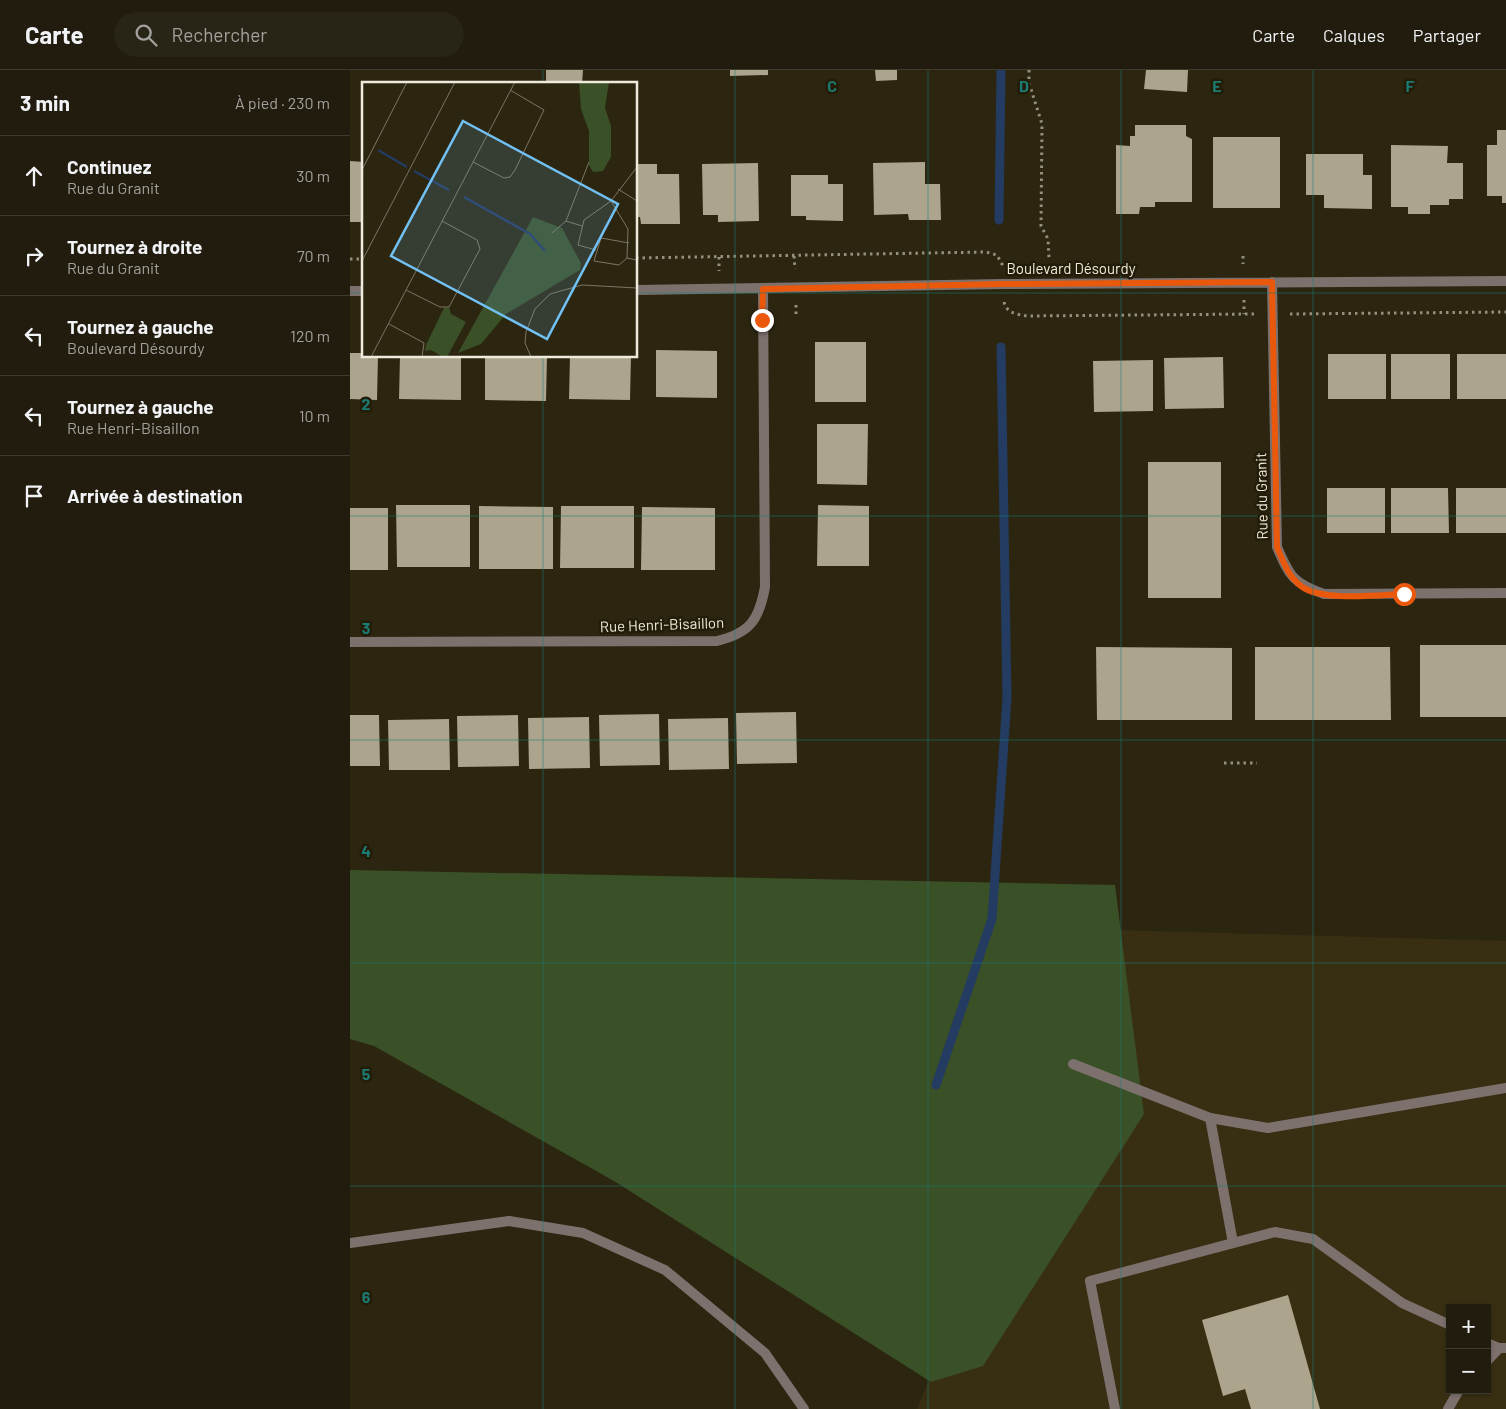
<!DOCTYPE html>
<html lang="fr">
<meta charset="utf-8">
<style>
:root{--surface:#211c0d;--page:#292516;--text:#f1f3f6;--muted:#a2a19d;--line:#3e3a2e}
body{margin:0;font-family:Barlow,sans-serif;background:var(--page);color:var(--text)}
.controls{position:absolute;right:15px;bottom:15px;display:grid;overflow:hidden;border-radius:0px;box-shadow:0 1px 4px #0004}
.controls button{width:45px;height:45px;display:grid;place-items:center;padding:0;border:0;border-bottom:1px solid var(--line);background:var(--surface);color:var(--text);font:25px sans-serif}
.stop{position:absolute;width:15px;height:15px;margin:-11px;border:4px solid #ea580c;border-radius:50%;background:#fff}
.stop.end{background:#ea580c;border-color:#fff;box-shadow:0 1px 5px #0008}
.list{margin:0;padding:0;list-style:none}
h2{display:flex;justify-content:space-between;align-items:center;height:65px;margin:0;padding:0 20px;font-size:21px}
h2 small{font-size:16px;font-weight:400;color:var(--muted)}
.list li{display:grid;grid-template-columns:32px 1fr auto;gap:15px;align-items:center;box-sizing:border-box;height:80px;padding:0 20px;border-top:1px solid var(--line)}
.list b{display:block;font-size:19px;white-space:nowrap}
.list p{margin:0;font-size:16px;white-space:nowrap;color:var(--muted)}
.list em{font-size:16px;font-style:normal;color:var(--muted)}
.icon{flex:none;width:28px;height:28px;fill:none;stroke:currentColor;stroke-width:2;stroke-linecap:round;stroke-linejoin:round}
.map{position:relative;flex:none;width:1156px;height:1339px;overflow:hidden}
header{display:flex;align-items:center;gap:30px;box-sizing:border-box;height:70px;padding:0 25px;background:var(--surface);border-bottom:1px solid var(--line)}
header strong{font-size:24px}
nav{display:flex;gap:28px;margin-inline-start:auto;font-size:18px}
.search{width:350px;height:45px;background:var(--page);display:flex;align-items:center;gap:12px;box-sizing:border-box;padding:0 18px;border-radius:28px;color:var(--muted);font-size:19px}
main{display:flex}
aside{flex:1;background:var(--surface)}
.map>svg:first-child{display:block}
</style>
<header>
<strong>Carte</strong>
<div class="search"><svg class="icon" aria-label="search" viewBox="0 0 24 24"><circle cx="10" cy="10" r="6"/><path d="M15 15l6 6"/></svg>Rechercher</div>
<nav><a>Carte</a><a>Calques</a><a>Partager</a></nav>
</header>
<main>
<aside>
<h2>3 min<small>À pied · 230 m</small></h2>
<ul class="list">
<li><svg class="icon" aria-label="ahead" viewBox="0 0 24 24"><path d="M12 20V5M6 11l6-6 6 6"/></svg><div><b>Continuez</b><p>Rue du Granit</p></div><em>30 m</em></li>
<li><svg class="icon" aria-label="right" viewBox="0 0 24 24"><path d="M7 20v-9h11M14 6l5 5-5 5"/></svg><div><b>Tournez à droite</b><p>Rue du Granit</p></div><em>70 m</em></li>
<li><svg class="icon" aria-label="left" viewBox="0 0 24 24"><path d="M17 20v-9H6M10 6l-5 5 5 5"/></svg><div><b>Tournez à gauche</b><p>Boulevard Désourdy</p></div><em>120 m</em></li>
<li><svg class="icon" aria-label="left" viewBox="0 0 24 24"><path d="M17 20v-9H6M10 6l-5 5 5 5"/></svg><div><b>Tournez à gauche</b><p>Rue Henri-Bisaillon</p></div><em>10 m</em></li>
<li><svg class="icon" aria-label="arrive" viewBox="0 0 24 24"><path d="M6 21V4h12l-3 4 3 4H6"/></svg><div><b>Arrivée à destination</b></div></li>
</ul>
</aside>
<div class="map">
<svg width="1156" height="1339" viewBox="0 0 1156 1339">
<rect width="100%" height="100%" fill="#2c2611"/>
<path fill="#382f13" fill-rule="evenodd" d="M765 860 1156 871V1339H567ZM1100 1238H1137V1320H1100Z"/>
<path fill="#3a5027" d="M0 800 765 815 794 1044 633 1296 581 1312 264 1111 24 976 0 969Z"/>
<g fill="none" stroke-linecap="round" stroke-linejoin="round">
<path stroke="#243b62" stroke-width="9" d="M649 150 651 0
M586 1015 642 849 657 628 651 277"/>
</g>
<path fill="#aca48c" d="M196 0H233L232 14H196Z
M380 0H418V5L380 6Z
M525 0H547V10L526 11Z
M796 0H838L837 22 794 19Z
M785 55H836V66L842 69V132H805V137H790L789 144H766V75L780 76V66H785Z
M1147 60H1156V133H1152V126H1137V75H1147Z
M863 67H930V138H863Z
M1041 75 1098 76 1097 93H1113V129H1099V135H1080V144H1058V137H1041Z
M956 84H1013V105H1022V139L974 138V125H956Z
M0 91 14 92V152H0Z
M575 92V114H590L591 150H559L558 144 524 145 523 93Z
M408 93 409 151 368 152V145H353L352 94Z
M286 94H307V104H329L330 154H291L290 147H286Z
M441 105H478V114H493V151L456 150V146H441Z
M465 272H516V332H465Z
M306 280 367 281V328L306 327Z
M0 283H14V286H28L27 330 0 329Z
M978 284H1036V329H978Z
M1041 284H1100V329H1041Z
M1107 284H1156V329H1107Z
M50 286H111V330L49 329Z
M135 286H197L196 331 135 330Z
M220 286H281L280 330 219 329Z
M873 287 874 338 815 339 814 288Z
M803 290V341L744 342 743 291Z
M467 354H518L517 415 467 414Z
M798 392H871V528H798Z
M977 418H1035V463H977Z
M1041 418H1098L1099 463H1041Z
M1106 418H1156V463H1106Z
M46 435H120V497H47Z
M468 435 519 436V496H467Z
M129 436 203 437V499H129Z
M211 436H284V498H210Z
M292 437 365 438V500H291Z
M0 438H38V500H0Z
M1070 575H1156V647H1070Z
M746 577 882 578V650H747Z
M905 577H1040L1041 650H905Z
M446 642 447 693 387 694 386 643Z
M309 644 310 695 250 696 249 645Z
M0 645H29L30 696H0Z
M168 645 169 696 108 697 107 646Z
M239 647 240 698 179 699 178 648Z
M378 648 379 699 319 700 318 649Z
M99 649 100 700H39L38 650Z
M938 1225 970 1339H901L895 1319 873 1326 852 1250Z"/>
<g fill="none" stroke-linecap="round" stroke-linejoin="round">
<path stroke="#948f7e" stroke-width="3" stroke-dasharray="2.5 4" stroke-linecap="butt" d="M679 0V13L692 54 691 156 698 169 699 188
M444 186 445 199
M893 186V194
M369 187V201
M286 188 636 182 647 185 653 196
M0 189H14
M894 230V244
M654 232C657 244 667 244 677 246L904 244
M446 235V244
M940 244 1156 242
M874 693H907"/>
<path stroke="#7d716e" stroke-width="10" d="M723 994 860 1048 883 1173
M860 1048 918 1058 1156 1018
M0 1173 159 1151 233 1163 315 1200 415 1283 454 1339
M1137 1273 1149 1278H1156
M1137 1291 1149 1278
M765 1339 740 1211 925 1162 963 1169 1052 1233 1100 1255
M1098 1339 1109 1320"/>
<path stroke="#7d716e" stroke-width="10" d="M922 212 927 477C940 507 943 513 974 524L1156 523
M286 220 654 214 1156 211
M0 221H14
M0 572 367 571C400 563 409 550 415 517L413 219"/>
</g>
<g fill="none" stroke-linecap="round" stroke-linejoin="round">
<path stroke="#ea580c" stroke-width="6" d="M412 250 413 219 654 214 922 212 927 477C933 491 938 506 951 516 972 532 1028 525 1054 524"/>
</g>
<path fill="none" stroke="#1a7c74" stroke-width="1" stroke-opacity="0.55" d="M193 0V14M385 0V1339M578 0V1339M771 0V1339M963 0V1339M0 223H14M286 223H1156M193 286V1339M0 446H1156M0 670H1156M0 893H1156M0 1116H1156"/>
<g text-anchor="middle" dominant-baseline="central" stroke-width="5" stroke-linejoin="round" paint-order="stroke">
<g font-size="15" fill="#eeeadd" stroke="#231d08">
<text x="721" y="198">Boulevard Désourdy</text>
<text transform="translate(911 426) rotate(-91)">Rue du Granit</text>
<text transform="translate(312 554) rotate(-2)">Rue Henri-Bisaillon</text>
</g>
</g>
<g transform="translate(12 12)">
<rect width="275" height="275" fill="#2c2611"/>
<path d="M217 0H247L243 26 249 44V75L241 89 231 90 227 83V49L219 27ZM171 135 200 146 219 181 218 188 144 232 119 262 96 271ZM87 225 89 232 104 240 85 275H81L69 268 63 269 64 263 82 226Z" fill="#3a5027"/>
<path fill="none" stroke="#243b62" stroke-width="2.5" d="M16 68 45 85M52 89 87 108M102 115 168 152 183 169"/>
<path fill="none" stroke="#7a7463" stroke-width="1" d="M111 80 142 96 148 95 153 88 182 28 148 8M0 88 45 0M256 107 275 119M249 119 266 147 265 176 275 178M204 139 227 80M190 151 204 139 220 144M234 168 216 163 222 138 249 119 275 85M265 176 257 183 232 179 239 156 267 161M0 179 93 0M44 208 78 225H87L118 167 115 158 80 139M27 242 62 261 60 275M9 275 153 0M169 275 163 261 164 250 173 227 188 212 220 203 275 206"/>
<path fill="#72c1f5" fill-opacity="0.15" stroke="#72c1f5" stroke-width="2.5" d="M101 39 256 122 185 257 29 174Z"/>
<rect width="275" height="275" fill="none" stroke="#eeeadd" stroke-width="2.5"/>
</g>
<g font-size="16" text-anchor="middle" font-weight="bold" fill="#1a7c74" stroke="#231d08" stroke-width="5" stroke-linejoin="round" paint-order="stroke">
<text x="482" y="22">C</text>
<text x="674" y="22">D</text>
<text x="867" y="22">E</text>
<text x="1060" y="22">F</text>
<text x="16" y="340">2</text>
<text x="16" y="564">3</text>
<text x="16" y="787">4</text>
<text x="16" y="1010">5</text>
<text x="16" y="1233">6</text>
</g>
</svg>
<div class="controls">
<button>+</button>
<button>−</button>
</div>
<div class="stop" style="left:1054px;top:524px"></div>
<div class="stop end" style="left:412px;top:250px"></div>
</div>
</main>
